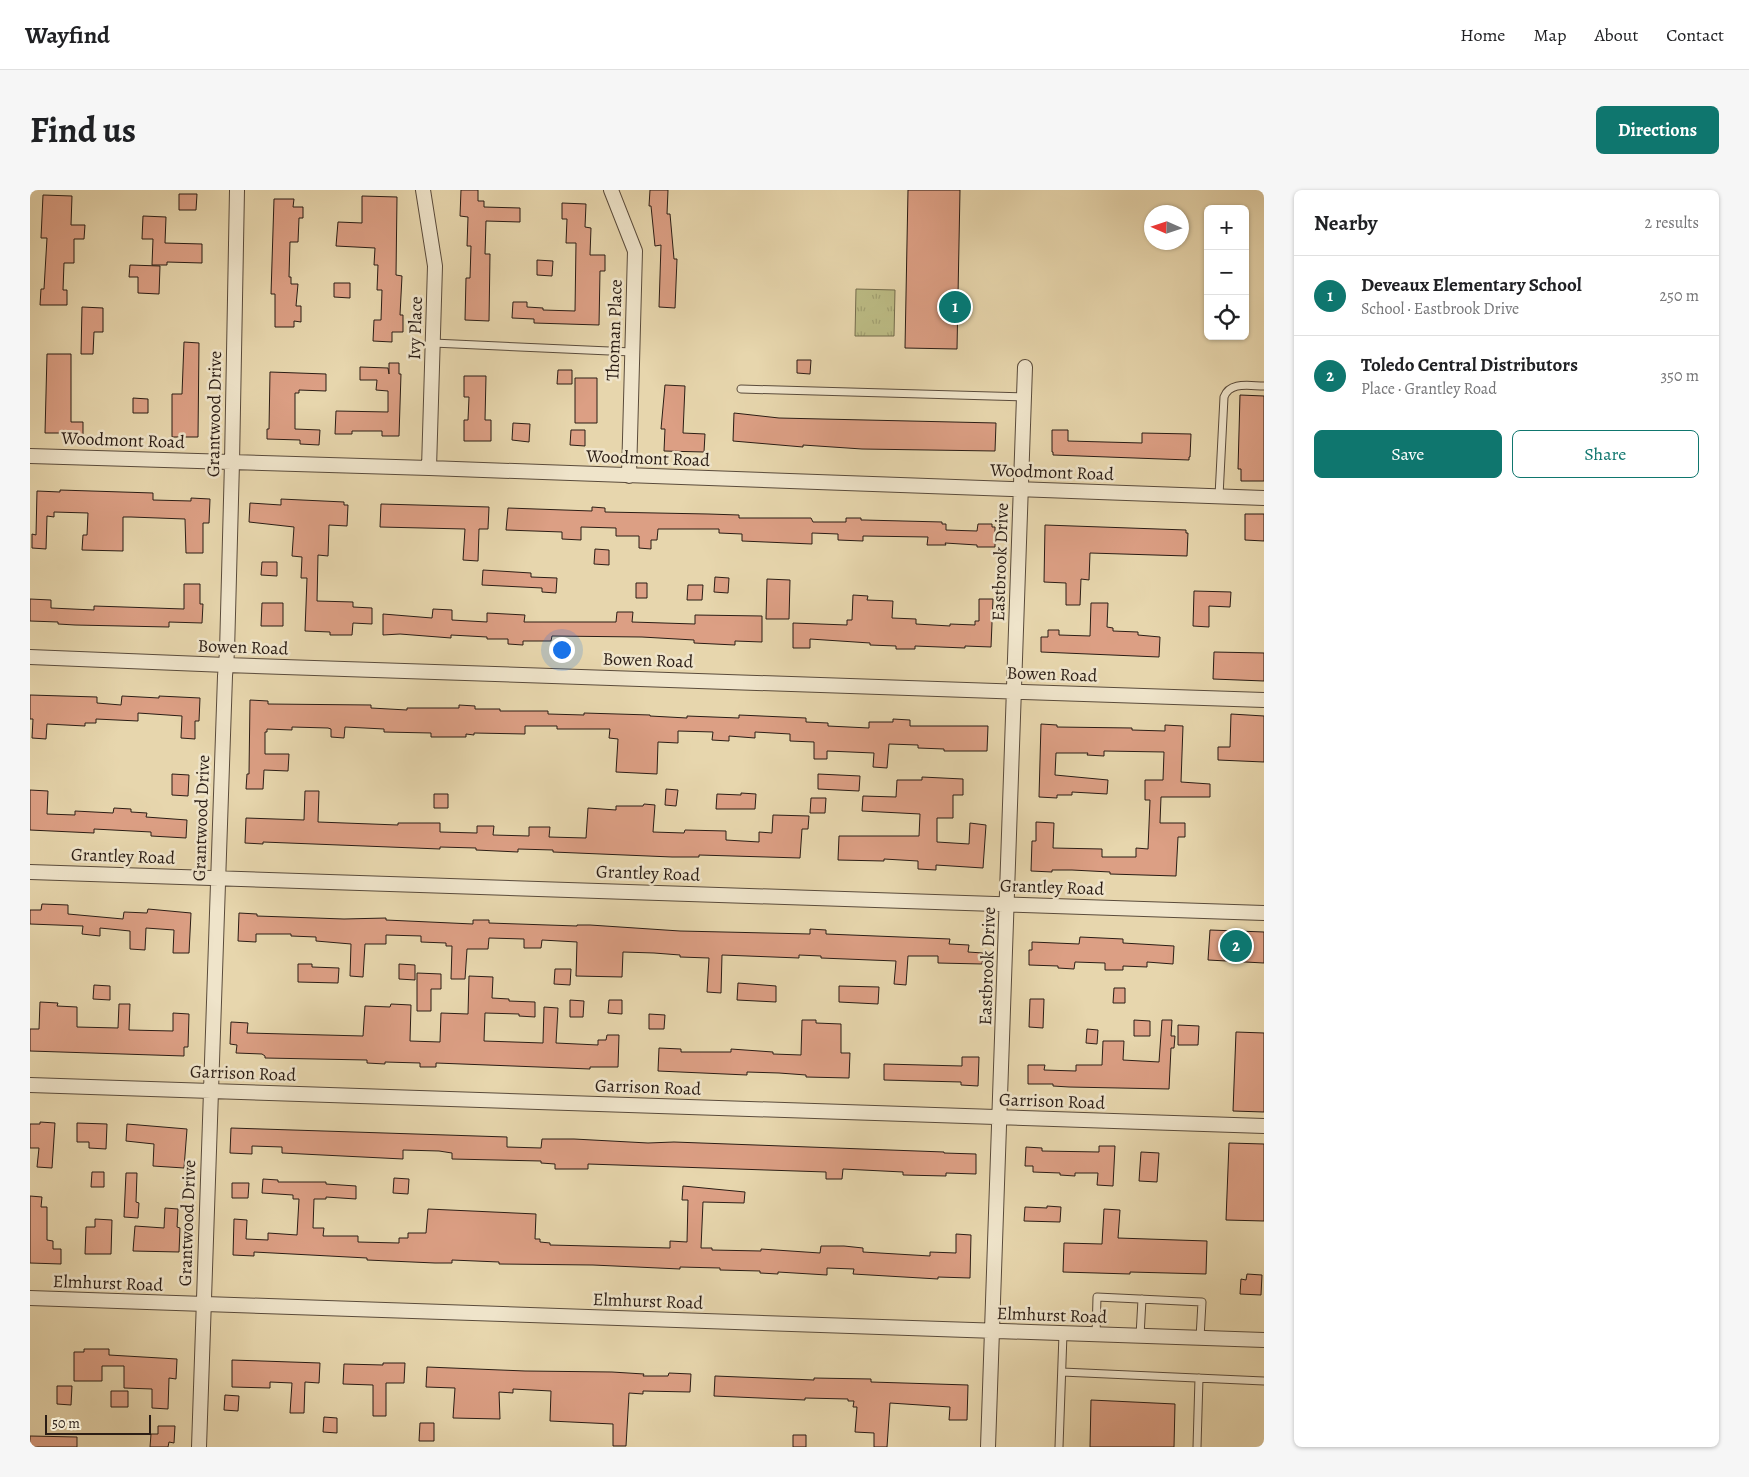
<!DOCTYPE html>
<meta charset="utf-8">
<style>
:root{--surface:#fff;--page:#f6f6f6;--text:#202124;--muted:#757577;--line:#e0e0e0;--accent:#0f766e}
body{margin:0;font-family:Alegreya,serif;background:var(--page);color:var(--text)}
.controls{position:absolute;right:15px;top:15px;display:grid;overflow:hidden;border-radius:8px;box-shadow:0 1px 4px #0004}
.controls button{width:45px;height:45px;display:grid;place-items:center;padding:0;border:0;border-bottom:1px solid var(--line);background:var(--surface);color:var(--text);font:25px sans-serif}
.compass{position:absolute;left:1114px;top:15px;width:45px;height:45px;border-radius:50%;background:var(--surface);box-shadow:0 1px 4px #0004;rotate:273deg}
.scale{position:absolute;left:15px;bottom:12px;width:106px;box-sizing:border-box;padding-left:5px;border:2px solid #2b1d15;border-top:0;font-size:14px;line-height:18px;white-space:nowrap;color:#2b1d15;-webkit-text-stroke:4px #efe4ca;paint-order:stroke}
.you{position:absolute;left:531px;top:459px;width:18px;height:18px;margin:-12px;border:4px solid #fff;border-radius:50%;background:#1a73e8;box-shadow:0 0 0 8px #1a73e833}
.badge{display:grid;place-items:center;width:32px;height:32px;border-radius:50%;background:var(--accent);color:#fff;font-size:16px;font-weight:700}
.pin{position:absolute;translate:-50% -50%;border:2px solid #fff;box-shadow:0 1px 5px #0006}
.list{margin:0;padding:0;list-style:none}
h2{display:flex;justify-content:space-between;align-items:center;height:65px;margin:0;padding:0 20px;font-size:21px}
h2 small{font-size:16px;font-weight:400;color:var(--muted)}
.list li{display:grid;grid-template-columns:32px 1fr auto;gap:15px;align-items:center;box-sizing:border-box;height:80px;padding:0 20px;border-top:1px solid var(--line)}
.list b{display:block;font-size:19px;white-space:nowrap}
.list p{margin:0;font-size:16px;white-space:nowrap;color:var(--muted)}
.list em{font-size:16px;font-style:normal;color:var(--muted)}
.actions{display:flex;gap:10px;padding:15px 20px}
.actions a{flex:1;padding:11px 0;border:1px solid var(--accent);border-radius:8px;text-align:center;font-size:18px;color:var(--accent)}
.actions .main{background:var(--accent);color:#fff}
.icon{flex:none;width:28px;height:28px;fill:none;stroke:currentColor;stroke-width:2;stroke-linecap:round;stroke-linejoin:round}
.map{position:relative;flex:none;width:1234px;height:1257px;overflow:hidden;border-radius:8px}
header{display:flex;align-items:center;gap:30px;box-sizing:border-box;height:70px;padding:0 25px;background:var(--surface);border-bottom:1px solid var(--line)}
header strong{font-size:24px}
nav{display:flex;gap:28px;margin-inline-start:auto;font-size:18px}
.intro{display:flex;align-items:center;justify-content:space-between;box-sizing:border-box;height:120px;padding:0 30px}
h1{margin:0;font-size:35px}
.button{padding:12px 22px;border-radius:8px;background:var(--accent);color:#fff;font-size:18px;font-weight:700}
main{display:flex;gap:30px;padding:0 30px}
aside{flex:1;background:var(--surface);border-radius:8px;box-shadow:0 1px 4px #0004}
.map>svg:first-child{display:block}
</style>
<header>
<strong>Wayfind</strong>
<nav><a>Home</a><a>Map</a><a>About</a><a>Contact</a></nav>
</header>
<div class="intro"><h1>Find us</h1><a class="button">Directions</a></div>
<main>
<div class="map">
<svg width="1234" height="1257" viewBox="0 0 1234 1257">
<defs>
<pattern id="park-tufts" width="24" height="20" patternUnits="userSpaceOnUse" patternTransform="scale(1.25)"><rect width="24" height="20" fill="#bcbc85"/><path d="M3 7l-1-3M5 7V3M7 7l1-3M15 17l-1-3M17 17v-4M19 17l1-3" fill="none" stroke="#a2a172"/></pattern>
</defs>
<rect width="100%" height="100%" fill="#e7d6ad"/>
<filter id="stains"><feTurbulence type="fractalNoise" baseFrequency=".004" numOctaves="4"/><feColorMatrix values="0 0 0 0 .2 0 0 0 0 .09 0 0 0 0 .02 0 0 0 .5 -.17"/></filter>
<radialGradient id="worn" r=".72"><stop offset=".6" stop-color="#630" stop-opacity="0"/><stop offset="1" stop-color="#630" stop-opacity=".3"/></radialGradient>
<path fill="url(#park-tufts)" stroke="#746c4d" d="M826 99 865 100 864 146H825Z"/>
<path fill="#dc9f84" stroke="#2b1d15" d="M431 0H448V11H454V17L490 18V32L456 31 455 64H460L459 131 435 130 436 88H440L441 56H437L438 27 430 26Z
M620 0H638L637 24H640L644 69H647L645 118 629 117 631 55 625 56 621 16H619Z
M878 0H930L927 159 875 158Z
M149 4H167L166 20H149Z
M13 5 42 6 41 35H55L54 49H44V73H34L33 100H37V115H10L11 99H14L17 48H11Z
M332 6 367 7 366 85 372 86 370 125H373V142H362V152L343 151 344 130H351L352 100H347L348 75H344L345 58 306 56 308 32 332 33Z
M244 9H264L263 17H273V28H269L268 52H260L259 87H261V94H268L266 116H271V132L264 131V137H245V104H241Z
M532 13 556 14 555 37 561 38 560 65H575V81H570L569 135 504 133V129L482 128 483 112H497V117L513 118V120L545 121 546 53H536L537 29H532Z
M113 26 136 27 135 53 172 54V73L137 72V75H122L123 49H112Z
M507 70 523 71 522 86 507 85Z
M100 75 130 76 129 104 108 103V87H99Z
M304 93H320V108L304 107Z
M52 117 73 118V142H64L63 164H51Z
M154 152 169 153 168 247H142V204H152Z
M17 164H41V232H53V248H41V243H15Z
M767 170H781L780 184 767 183Z
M359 173H369V184H371L369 246H352V241H322V244H305L306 221 358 222V201L346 200 347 190H330V177L358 178 359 184Z
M528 180H542V194H527Z
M240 182 296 184V201L269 200V203H265V239L290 240 289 255 270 254V250L237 249V239H239Z
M434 186H456L455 230H461V251H434V230H438L439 207H434Z
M545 188H567V233H545Z
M635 195 655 196 653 243 675 244 674 262 634 261 635 239H631Z
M1210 205 1234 206V291H1211V279H1208Z
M103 208 118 209V223H103Z
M704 223 749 228 966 233 965 261 832 259 773 255V257L703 251Z
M483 233 500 234 499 252 482 250Z
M541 240H555V256L540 255Z
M1022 240H1038V251L1112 253V243L1161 244 1160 267H1159V270L1023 265V262H1022Z
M30 300 123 303V310L161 311V308L180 309 179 333H173V363H156L155 329 101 327H93V361L52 360 53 345H57L58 323 24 322V327L17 326 16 359 2 358V344L6 345 7 301 30 302Z
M251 309 314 312V315H318L317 336 299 335 298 366 288 365 287 411 323 412V417L342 418V434L323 433 322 445H300V442L275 441 277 388H271L272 367 262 366 264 337 219 332 220 313 251 315Z
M351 314 459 317 458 339H449L448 371 433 370 435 339 350 337Z
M562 317 575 318V322L678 324 709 325V328H781L783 332H816V328H831V330H834L912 332V334H916V340L947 341 948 334H962V337H965V357H947V355L915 353 916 355H897L898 347 833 346V351L808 350V344L782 343V354L712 351V344L689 343V339H628L627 350H621V359L609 358V346H586V338L551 337V350L532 349V342L476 340 478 318 562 321Z
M1215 324H1234V351L1215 350Z
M1015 335 1156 340V343H1158L1157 366 1060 363 1059 390 1051 389 1050 415H1036V393L1014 392Z
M565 359 579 360V375L564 374Z
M232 372H247V386L231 385Z
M453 380 501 383V387L527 388 526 403 512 402V398L452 395Z
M685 387 699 388 698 403 684 402Z
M737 389 760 390 759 429H736Z
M606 393H617V408H606Z
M154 394H170V414H173L172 433 139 432V437L45 435 28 434V432L0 431V409L21 410V418L64 420V416L154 419Z
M658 395H673L672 410H657Z
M1164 401 1201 402 1200 417 1179 416V437L1163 436Z
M823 405 838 406 837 410 863 411 862 428 886 429V434L920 436V434L945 435V431H949V409H963L961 457 935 456V458L885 456V459H866V456L840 455V453L780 449V458H763V433L817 435V430H822Z
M232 413H253V436H231Z
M1061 413H1078L1077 437 1083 438V441L1108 442V445L1130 447 1129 467 1011 462V447H1018V440H1029V445L1060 446Z
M403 419 422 420V430L457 432V423L495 425 494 432H586L587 422H603L602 432 665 434V425L732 426V452L705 451V455L664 453V450L612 447 522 446 521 451H493V455L478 454V449H457V447L421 445V448L370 444 353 445V424L402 428Z
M1184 462 1234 463V491L1183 489Z
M0 505 67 507V513L91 515 92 506 129 508V506L170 508 169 531H165V549L151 548 152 526 108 523V531L66 529V533H55V536L17 534 16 549 2 548 3 529H0Z
M220 510 238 511V514L341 515V518L377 520V518H429V515L445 516V519H470V521H518V524L554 525V523L620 525V526L657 528V526L709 528V525L776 528V532L798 533V536L839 538V532H863V529L880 530V536H958L957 561H914V559L888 558V555L859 554 857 578 843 577 844 563 797 561V569H784V552L760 551V544L725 542V548L699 546V551L682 550 683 542 648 541V553L628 552 627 584 586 582 588 549 579 548 580 539H527V536H495V544L444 543V545L436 544V547H401V543L354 542V539L315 537 314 548 301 547V539L298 538 262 537V540L237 539V542H235V564H259L258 581 234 580 233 599H216L217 584H219Z
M1201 524 1234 526V572L1188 570V557H1200Z
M1011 534 1027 535V537L1102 538V540L1135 541V535L1153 536 1151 592 1180 594V607H1131L1130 633H1155V647H1148L1146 686 1080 684V682L1042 680H1022V682L1001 681 1002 651H1006V632L1024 633 1023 658 1072 659V667H1106V658L1118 659 1120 610H1115V590H1133L1134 562 1074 561V566L1057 565 1058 563H1026L1025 585 1078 590 1077 604 1042 602V605H1027V608L1009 607Z
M142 584 159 585 158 606 142 605Z
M788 584 830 586 829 601 788 599Z
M892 587 933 589V605H923V628H907V652L939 654 940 633 956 635 953 678 906 675V680L888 679V671L854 669V671L808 670 809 646H889L890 624 832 621 833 606 866 607 867 590H892Z
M636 599 648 600 646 616 635 615Z
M0 600 18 601 17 624 45 625V621L83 623 84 618 101 619V622L117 623 116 627 157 630 156 648 121 646V642L64 639V643L0 640Z
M275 601H289L288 632 368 635V633H410V642L447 643V636H464L463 645 499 646V637H520L519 647 556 648 558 618 586 620V616H613L614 614 625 615 623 642 654 643 655 640 696 641V650L729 652V642L742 643 743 625 779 626 778 639H772L770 668 669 665V667H642L523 662V660L488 659V662L446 660V658L410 657V659L233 652V654L215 653 216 628 274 630Z
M711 603 726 604 725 619H686L687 604 711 605Z
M404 604H418V618H404Z
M781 608H796L795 623H780Z
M12 714 38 715V724L93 729 94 722 117 723 118 719 161 723 159 763H143L144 740 116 738 115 760 100 759V741L70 738V746L52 744 53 736 0 734V720H11Z
M209 723 227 724V726L314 729 356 728V730L443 734V730H459V733L547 736V735H560L650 741 780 744V739L796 740V744L920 749 919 754 939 755 938 762 953 763 952 774 908 773V766H878L876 795 864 794 866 771 791 768V766L769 765V768L692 765 691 803 677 802 679 768 650 767V765L624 763 593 762 592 787 546 786 547 752 512 750 511 758H494V749L459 748 458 759H437L435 789H421L422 756H416V753L391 752V746L356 745V754H335L333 787 320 786 321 754 286 751V747L261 746V744H226V752L208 751Z
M1180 740 1234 742V773L1178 770Z
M1050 747 1093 749V753L1144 756 1143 774 1117 772V777L1093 776V780H1075V773L1045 772 1044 779 1028 778V776L999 775V760H1002V752L1049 754Z
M268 774H282V777L309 778 308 793 268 792Z
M369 774 385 775V790L369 789Z
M525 779H541L540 795 524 794Z
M387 783 411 784V799H401V821H387Z
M439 786 463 787 462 808 479 809V811L505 812V827L489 826V824L455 823 454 851 513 853 514 817 528 818 526 853 568 855V850H576L577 845H589L588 877H560V879L406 873V877H390V873L355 872V874L337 873V870L235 868V866L232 864 206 863 207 855 200 854 201 832 218 833 217 843 333 846 335 816 360 817 361 814 381 815 380 851 410 852 411 823 438 824Z
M708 793 746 796V812L707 810Z
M64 795 80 796V810L63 809Z
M809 796 849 797 848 814 809 812Z
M1084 798H1095V813H1083Z
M1000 809H1014L1013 838 999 837Z
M540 810 554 811 553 827H540Z
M579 810H592V824L578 823Z
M10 812 28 813 27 816 47 817V837L88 838 89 814H100L99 840 143 841V823L159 824 158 857H154V866L0 861V839H9Z
M619 824 635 825 634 839H619Z
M772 830H786V833L811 834V863H820L819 888 776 887V885L749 883 717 882V885L628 881 629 858 651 859V862H701V859L743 862V864L771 865Z
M1104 830 1120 831V846H1104Z
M1132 830H1142L1141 846H1145L1144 858H1141L1139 899 1039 897 1023 896V894H998V875H1015L1014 880 1046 881V875H1072L1073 851H1094L1093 870 1129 872Z
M1148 835 1169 836 1168 855H1148Z
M1057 839 1068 840 1067 854 1056 853Z
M1206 842 1234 843V922L1203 921Z
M932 867H949L948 896 931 895V892L854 890V874L932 876Z
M10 932 25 933 22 978 7 977 9 958H0V934H10Z
M47 933 77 934 76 959 59 958V952H47Z
M97 934 157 939 154 978 123 976 124 954 96 951Z
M201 938 477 947V957L511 958 512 949H544L618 953 644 952 914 962V963L946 964V984L916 983V986L873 985V982L813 979 812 989H796V982L558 974V979H525V974L511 973V971L422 969V963L409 961 373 960V969L252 963V957L222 956V964L200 963Z
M1199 953 1234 954V1031L1196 1030Z
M1069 956H1085L1083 996 1067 995 1068 983H1045V986L1030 985V983L1003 982V976H995L996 957 1012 958V961L1069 962Z
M1111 962 1129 963 1127 992 1109 991Z
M62 982H74V997H61Z
M96 983H107L106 1012 109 1013 108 1028 94 1027Z
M364 988 379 989 378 1004 363 1003Z
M233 989 248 990V992H296V994L326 996V1009L296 1007V1009H284L283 1038H294L293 1046H328V1052L369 1053V1048H378V1043H396L398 1019 506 1024 505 1049H510V1052L520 1053V1055L640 1058V1051L657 1052 658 1010H652L653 996 715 1002 714 1013 673 1012 671 1058H682V1060L731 1061V1059L790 1063 791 1056H814L833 1058V1062L900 1066V1062L926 1063V1044L941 1045 940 1088 908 1087V1089L823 1084 824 1079 797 1078V1085L748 1082V1084L730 1083V1081L690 1080V1078L650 1077V1079L563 1075 469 1074V1072L422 1070V1073H405L337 1070V1068L224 1062V1066L203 1065 204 1029 217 1030 216 1049 238 1050V1043L267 1045 269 1009H263V1005L232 1003Z
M202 993H219L218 1008H202Z
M0 1006 12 1007 11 1017H17V1050L23 1051V1059H31V1074L0 1073Z
M1017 1016 1031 1017 1030 1032 994 1031 995 1017 1017 1018Z
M135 1018 148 1019 147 1037 150 1038 149 1062 103 1061 105 1036 134 1038Z
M1074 1019 1090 1020 1088 1048 1177 1051 1176 1084 1100 1082V1084L1033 1082 1034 1053 1072 1054Z
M65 1029 82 1030 81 1064H55L56 1037H65Z
M1217 1084 1232 1085 1231 1105 1210 1104 1211 1089 1216 1090Z
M54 1159H79V1165L147 1169 146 1189 139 1188 138 1219 122 1218V1199L94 1198V1176H72V1191H44V1162H54Z
M202 1170 290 1173 289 1193 275 1192 274 1223H260L262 1193 240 1192V1198L202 1197Z
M353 1173H375L374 1193H356V1226H343V1195L313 1194 314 1174 353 1175Z
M397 1177 495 1181 582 1182 614 1184 613 1186H638L639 1183 661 1184 660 1202 613 1201V1204L599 1203 596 1256H583V1234L520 1231 521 1201 483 1199V1203L469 1202 470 1229 423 1228 425 1198 396 1197Z
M685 1186 784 1190V1188L841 1189V1192L938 1195 937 1230H919L920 1217 860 1213 857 1257H844V1243L825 1242 827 1217H823L824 1211H818V1209L775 1208V1210L684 1206Z
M27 1196H42L41 1215 27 1214Z
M81 1201H98V1217H81Z
M195 1205 209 1206 208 1221 194 1220Z
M1061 1210 1145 1214 1144 1257H1060Z
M294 1227 307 1228V1243L293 1242Z
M390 1233H404V1251H389Z
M128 1236H145L144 1253 139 1252 138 1257H120L121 1244H128Z
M763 1245H776V1257H763Z
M0 1246 47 1247V1257H0Z"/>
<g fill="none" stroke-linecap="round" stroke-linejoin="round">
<defs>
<path id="lane" d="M403 153 602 162
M711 199 994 207
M1189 306 1194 207C1200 191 1220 196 1234 196
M1066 1145 1067 1107 1172 1112 1170 1148
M1110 1146 1112 1109
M1032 1182 1234 1191
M1029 1257 1033 1144
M1167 1257 1169 1188"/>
<path id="street" d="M393 0 405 76 399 278
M581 0 605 61 599 286
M0 266 399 278 1234 308
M0 467 196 475 1234 510
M0 682 1234 723
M0 895 1234 936
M0 1108 1234 1150
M169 1257 195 486 197 462 202 272 207 0
M958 1257 995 177"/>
</defs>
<use href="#lane" stroke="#5a4b3b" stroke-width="9"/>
<use href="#street" stroke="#5a4b3b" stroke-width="16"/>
<use href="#lane" stroke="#efe4ca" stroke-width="7"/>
<use href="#street" stroke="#efe4ca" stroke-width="14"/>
</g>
<g text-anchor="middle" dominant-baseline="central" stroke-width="5" stroke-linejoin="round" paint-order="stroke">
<g font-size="18" fill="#2b1d15" stroke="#efe4ca">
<text transform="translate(385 138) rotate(-88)">Ivy Place</text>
<text transform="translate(584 140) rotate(-88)">Thoman Place</text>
<text transform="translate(184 224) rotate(-89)">Grantwood Drive</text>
<text transform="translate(93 250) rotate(2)">Woodmont Road</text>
<text transform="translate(618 268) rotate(2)">Woodmont Road</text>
<text transform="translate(1022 282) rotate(2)">Woodmont Road</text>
<text transform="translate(970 372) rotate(-88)">Eastbrook Drive</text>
<text transform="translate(213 457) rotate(2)">Bowen Road</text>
<text transform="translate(618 470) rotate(2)">Bowen Road</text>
<text transform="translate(1022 484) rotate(2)">Bowen Road</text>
<text transform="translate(171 628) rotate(-88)">Grantwood Drive</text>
<text transform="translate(93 666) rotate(2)">Grantley Road</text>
<text transform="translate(618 683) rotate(2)">Grantley Road</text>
<text transform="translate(1022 697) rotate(2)">Grantley Road</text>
<text transform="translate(957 776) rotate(-88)">Eastbrook Drive</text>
<text transform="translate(213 883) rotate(2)">Garrison Road</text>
<text transform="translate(618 897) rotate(2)">Garrison Road</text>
<text transform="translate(1022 911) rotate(2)">Garrison Road</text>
<text transform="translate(157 1033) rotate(-88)">Grantwood Drive</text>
<text transform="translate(78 1093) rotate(2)">Elmhurst Road</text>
<text transform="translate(618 1111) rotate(2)">Elmhurst Road</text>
<text transform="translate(1022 1125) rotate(2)">Elmhurst Road</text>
</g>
</g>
<rect width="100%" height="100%" filter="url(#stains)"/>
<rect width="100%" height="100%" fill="url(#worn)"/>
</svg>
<div class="controls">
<button>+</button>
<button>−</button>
<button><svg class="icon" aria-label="locate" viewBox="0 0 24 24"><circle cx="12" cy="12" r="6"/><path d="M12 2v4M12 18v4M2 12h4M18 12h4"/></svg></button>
</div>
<svg class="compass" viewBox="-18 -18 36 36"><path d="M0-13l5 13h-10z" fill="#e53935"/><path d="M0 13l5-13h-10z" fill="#757577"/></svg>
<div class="scale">50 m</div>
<div class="you"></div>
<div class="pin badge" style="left:925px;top:117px">1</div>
<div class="pin badge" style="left:1206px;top:756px">2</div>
</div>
<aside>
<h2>Nearby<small>2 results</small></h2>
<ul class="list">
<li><span class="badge">1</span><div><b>Deveaux Elementary School</b><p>School · Eastbrook Drive</p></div><em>250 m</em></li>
<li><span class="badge">2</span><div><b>Toledo Central Distributors</b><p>Place · Grantley Road</p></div><em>350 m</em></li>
</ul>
<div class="actions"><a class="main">Save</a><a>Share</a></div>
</aside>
</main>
